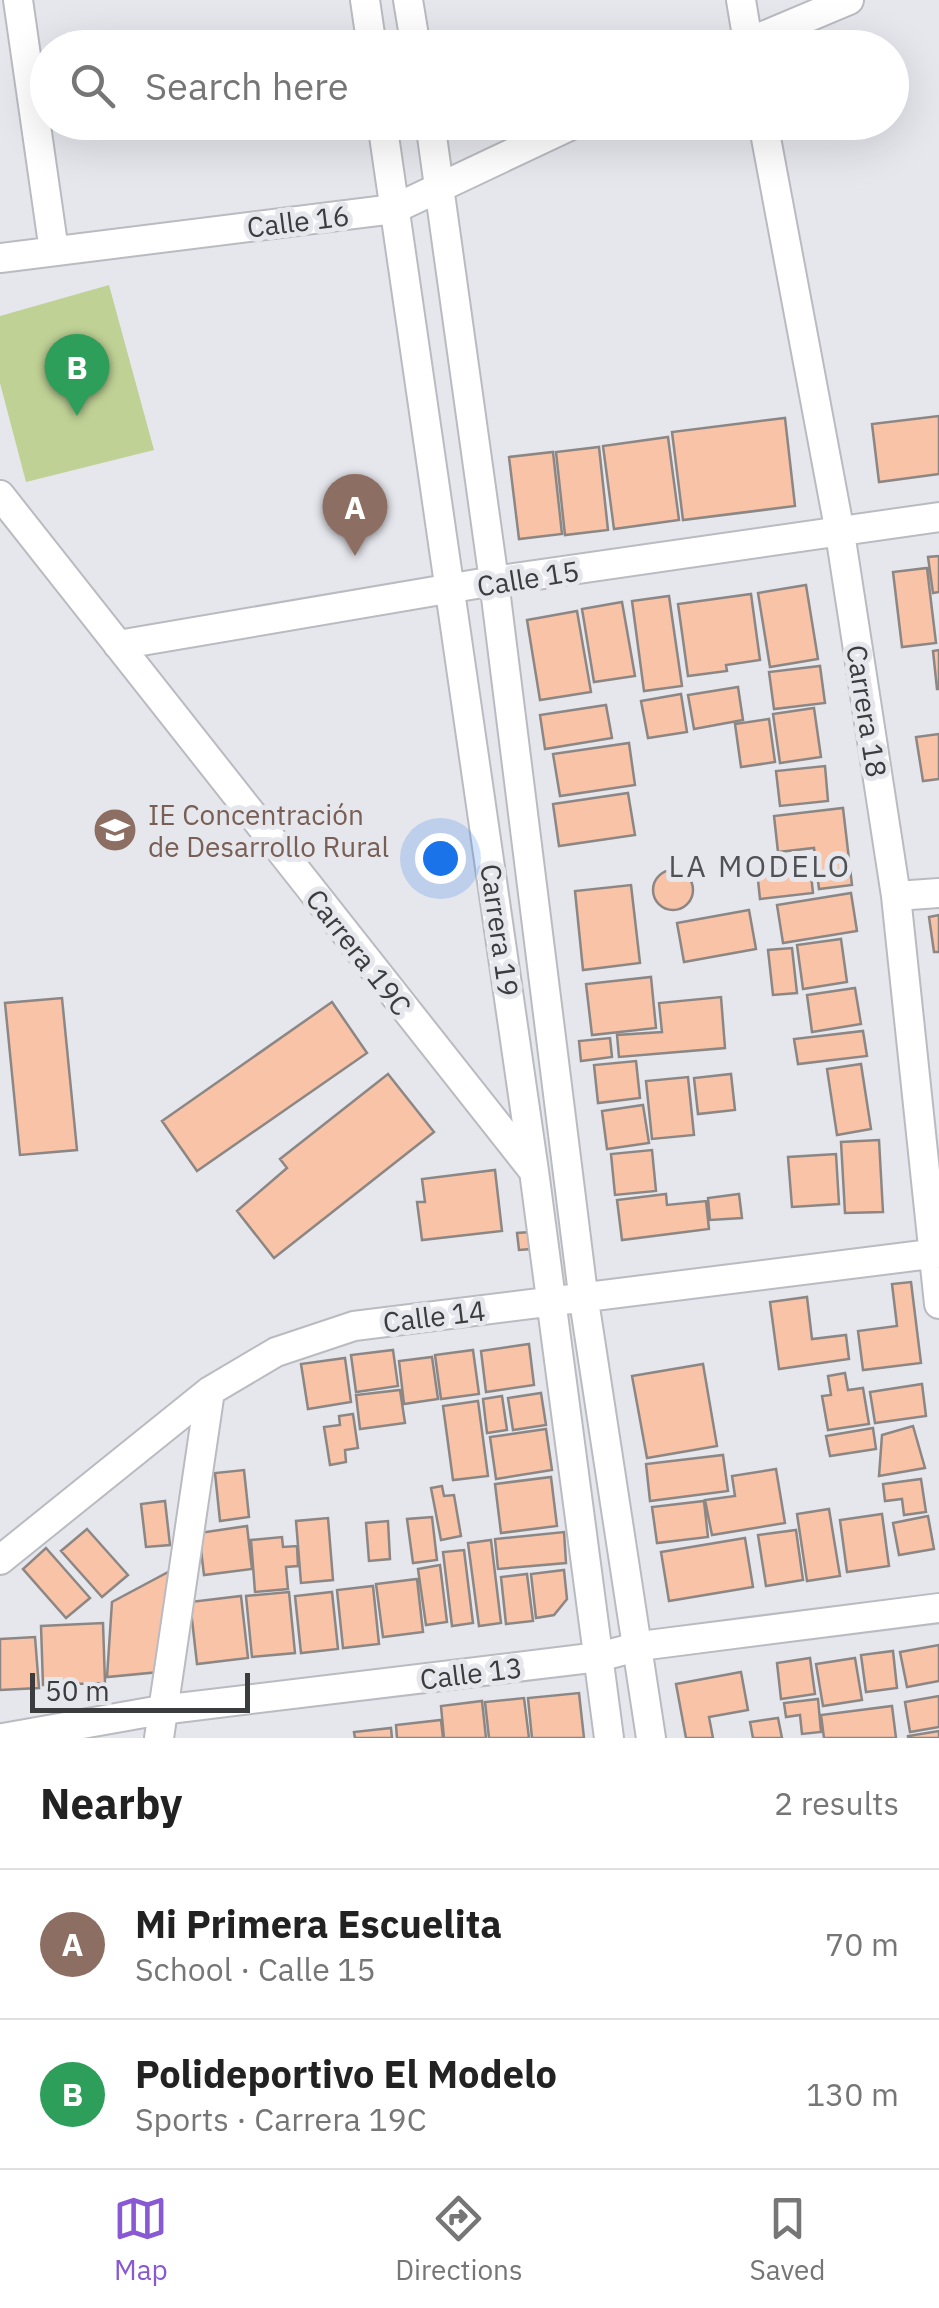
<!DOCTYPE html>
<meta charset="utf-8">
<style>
:root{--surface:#fff;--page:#f2f2f2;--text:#222;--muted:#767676;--line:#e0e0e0;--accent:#8859d3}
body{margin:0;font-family:"IBM Plex Sans",sans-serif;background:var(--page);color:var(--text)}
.scale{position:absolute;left:30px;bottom:25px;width:220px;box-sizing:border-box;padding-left:10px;border:5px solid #3b3c3e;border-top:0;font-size:28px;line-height:35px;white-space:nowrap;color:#3b3c3e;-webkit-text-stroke:8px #e6e7ed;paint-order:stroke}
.you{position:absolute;left:440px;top:858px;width:35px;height:35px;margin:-25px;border:8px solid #fff;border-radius:50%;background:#1a73e8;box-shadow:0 0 0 15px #1a73e833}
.badge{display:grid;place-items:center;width:65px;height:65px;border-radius:50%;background:var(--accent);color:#fff;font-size:32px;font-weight:700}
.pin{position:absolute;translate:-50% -82px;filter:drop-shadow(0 2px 5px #0008)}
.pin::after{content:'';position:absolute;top:52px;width:35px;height:30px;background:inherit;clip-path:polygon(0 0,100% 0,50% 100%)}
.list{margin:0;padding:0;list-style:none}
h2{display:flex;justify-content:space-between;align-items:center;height:130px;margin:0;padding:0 40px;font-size:42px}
h2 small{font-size:32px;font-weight:400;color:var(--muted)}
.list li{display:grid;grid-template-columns:65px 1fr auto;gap:30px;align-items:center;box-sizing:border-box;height:150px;padding:0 40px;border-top:2px solid var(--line)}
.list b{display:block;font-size:38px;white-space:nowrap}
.list p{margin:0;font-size:32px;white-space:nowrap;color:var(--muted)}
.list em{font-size:32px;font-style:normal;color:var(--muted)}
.icon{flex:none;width:55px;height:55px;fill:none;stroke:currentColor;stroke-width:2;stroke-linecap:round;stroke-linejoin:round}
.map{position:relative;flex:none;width:939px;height:1738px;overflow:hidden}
.search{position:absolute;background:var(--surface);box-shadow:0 10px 40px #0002;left:30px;right:30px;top:30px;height:110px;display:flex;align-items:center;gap:25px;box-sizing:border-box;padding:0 35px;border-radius:55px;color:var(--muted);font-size:38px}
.sheet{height:430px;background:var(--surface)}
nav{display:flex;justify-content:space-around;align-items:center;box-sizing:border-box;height:140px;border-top:2px solid var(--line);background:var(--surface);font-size:28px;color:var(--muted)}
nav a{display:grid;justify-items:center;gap:5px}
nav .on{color:var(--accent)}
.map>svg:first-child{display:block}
</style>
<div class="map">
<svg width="939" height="1738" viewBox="0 0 939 1738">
<rect width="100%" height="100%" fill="#e6e7ed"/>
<path fill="#bfd195" d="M109 285 154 450 26 482 0 383V316Z"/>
<path fill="#f9c3a8" stroke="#8c8784" stroke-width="2.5" d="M939 416V474L879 482 872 424Z
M785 418 795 506 683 520 672 432Z
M668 437 679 520 614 529 603 446Z
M599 447 608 530 565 535 556 452Z
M553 452 562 534 519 539 509 457Z
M939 556V592L933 593 928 557Z
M927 568 936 643 902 647 893 572Z
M806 585 818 659 770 667 758 593Z
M751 594 760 660 726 665 727 671 688 676 678 604Z
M669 596 682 686 644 691 632 601Z
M622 602 635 676 594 682 582 609Z
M577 611 591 692 540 700 527 620Z
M939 650V689H937L933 651Z
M820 666 825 703 774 709 769 672Z
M738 687 743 720 694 729 688 695Z
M681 694 687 732 648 738 641 701Z
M606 705 612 738 545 749 540 715Z
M814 708 821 757 780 763 773 714Z
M769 719 775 762 741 767 735 724Z
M939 734V779L923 781 916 737Z
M629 743 635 785 560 796 553 754Z
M825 766 828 801 780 806 776 771Z
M628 793 635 835 559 846 553 804Z
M843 808 852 885 819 889 814 848 778 852 774 816Z
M810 865 813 893 760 899 757 871Z
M653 890a20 20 0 1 1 40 0a20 20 0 1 1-40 0Z
M631 885 640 963 583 970 575 891Z
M851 893 857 931 783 943 777 905Z
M749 910 756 949 684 962 677 923Z
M939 915V952H934L929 917Z
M841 939 847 982 803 989 797 945Z
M792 948 797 993 773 995 768 950Z
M651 977 656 1028 592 1035 586 984Z
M855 988 861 1024 812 1032 807 995Z
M721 997 725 1048 619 1057 617 1035 662 1032 659 1003Z
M62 998 77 1150 20 1155 5 1003Z
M332 1002 367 1053 197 1171 162 1121Z
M863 1031 867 1056 798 1064 794 1039Z
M610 1038 612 1057 581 1061 579 1041Z
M636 1061 640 1098 598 1103 594 1065Z
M861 1064 871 1129 837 1135 827 1069Z
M388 1074 434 1132 274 1258 237 1211 287 1168 280 1159Z
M731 1074 735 1110 698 1114 694 1078Z
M688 1077 694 1135 652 1139 646 1081Z
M643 1105 649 1143 607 1149 602 1111Z
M879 1140 883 1212 845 1213 841 1142Z
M652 1150 656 1191 615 1195 611 1154Z
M836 1154 839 1204 792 1207 788 1157Z
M495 1170 502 1231 422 1240 417 1202H425L422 1179Z
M666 1194 667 1205 706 1201 709 1229 622 1240 617 1200Z
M739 1194 742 1218 710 1220 708 1198Z
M530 1232 531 1249 519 1250 517 1233Z
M911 1282 921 1363 863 1370 858 1331 897 1326 892 1284Z
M807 1297 812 1339 846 1335 849 1359 779 1369 770 1302Z
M529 1344 534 1385 486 1392 481 1351Z
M393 1350 398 1386 356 1392 351 1355Z
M473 1350 479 1394 441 1399 435 1355Z
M432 1357 438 1399 404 1404 399 1361Z
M345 1358 351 1402 308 1409 301 1364Z
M703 1364 717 1446 647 1458 632 1376Z
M845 1373 848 1390 863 1388 869 1424 828 1430 822 1396 831 1395 828 1376Z
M922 1384 926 1416 875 1423 870 1392Z
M400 1390 405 1423 360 1429 356 1395Z
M541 1393 546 1425 513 1430 508 1398Z
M502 1396 507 1430 487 1433 483 1399Z
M478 1401 488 1476 453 1480 443 1406Z
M353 1414 358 1448 345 1450 346 1462 330 1465 324 1427 340 1425 339 1416Z
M913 1426 925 1468 879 1476 882 1435Z
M873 1428 876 1449 830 1456 826 1436Z
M546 1429 552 1470 496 1479 490 1437Z
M723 1455 728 1491 650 1501 646 1464Z
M776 1469 785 1523 712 1535 705 1500 735 1496 732 1476Z
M244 1470 249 1517 220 1521 215 1473Z
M551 1477 557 1526 501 1533 495 1484Z
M921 1479 926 1512 904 1515 902 1499 885 1501 883 1484Z
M442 1486 444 1496 454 1495 461 1536 441 1540 431 1488Z
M165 1501 170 1545 146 1547 141 1504Z
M704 1501 708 1537 657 1543 652 1507Z
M829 1509 840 1576 807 1581 797 1514Z
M882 1514 889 1566 847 1572 840 1520Z
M928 1516 934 1549 899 1555 893 1523Z
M432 1517 437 1560 413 1563 407 1519Z
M328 1518 333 1580 301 1583 296 1521Z
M388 1521 390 1559 369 1561 366 1523Z
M247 1526 252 1569 204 1575 199 1533Z
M87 1529 128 1575 102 1597 61 1551Z
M796 1530 803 1580 766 1586 758 1535Z
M564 1532 566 1563 498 1569 495 1539Z
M282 1537 283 1547 297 1546 298 1566 286 1567 288 1589 255 1592 251 1540Z
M745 1538 753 1587 669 1601 661 1552Z
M491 1540 501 1623 479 1626 468 1543Z
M46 1548 90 1598 66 1618 23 1569Z
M464 1550 473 1623 452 1626 443 1552Z
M440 1565 447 1622 426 1625 418 1569Z
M172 1570 159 1672 107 1677 112 1602Z
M564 1570 567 1599 554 1615 536 1618 531 1574Z
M527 1574 533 1621 506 1624 501 1577Z
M417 1579 423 1632 383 1637 376 1584Z
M373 1586 379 1644 343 1648 337 1590Z
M289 1592 295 1653 252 1657 246 1596Z
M332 1592 338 1649 301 1653 295 1596Z
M241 1596 248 1658 197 1664 190 1602Z
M103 1623 105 1683 43 1685 41 1626Z
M35 1637 39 1688 0 1690V1639Z
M939 1645V1681L907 1687 900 1652Z
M893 1651 897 1688 866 1692 861 1655Z
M810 1658 815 1694 781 1699 777 1663Z
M855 1658 862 1700 823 1706 816 1664Z
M741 1672 748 1710 709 1717 713 1738H686L676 1684Z
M579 1693 584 1738H532L528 1698Z
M939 1696V1727L910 1732 905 1702Z
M524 1698 529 1738H489L485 1702Z
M818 1699 821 1732 802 1734 800 1715 786 1717 784 1703Z
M482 1701 486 1738H444L441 1706Z
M892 1706 896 1738H824L821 1715Z
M778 1718 782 1738H753L750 1722Z
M441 1720 443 1738H397L396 1725Z
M391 1728 392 1738H355L354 1732Z
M939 1731V1738H908V1736Z"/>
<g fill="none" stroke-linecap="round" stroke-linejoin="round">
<defs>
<path id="street" d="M18 0 54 251
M365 0 372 48
M408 0 416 48
M741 0 749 48
M735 48 849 0
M382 122 534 1171 609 1738
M430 122 494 581 583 1294 651 1738
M763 122 840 533 896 896 939 1304
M0 258 394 209 578 122
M0 495 532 1169
M118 645 494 581 939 517
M896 896 939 893
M0 1560 210 1391 276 1352 354 1326 939 1253
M3 1738 161 1710 599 1657 640 1646 939 1608
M159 1738 210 1391"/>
</defs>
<use href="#street" stroke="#babbc1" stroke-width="32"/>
<use href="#street" stroke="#fff" stroke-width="28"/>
</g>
<defs>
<symbol id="school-disc" viewBox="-11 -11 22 22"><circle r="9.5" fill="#8d6e63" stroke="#e6e7ed"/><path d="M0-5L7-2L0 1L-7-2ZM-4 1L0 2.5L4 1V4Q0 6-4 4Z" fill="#fff"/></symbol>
</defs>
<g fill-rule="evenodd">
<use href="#school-disc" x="90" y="805" width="50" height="50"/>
</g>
<g text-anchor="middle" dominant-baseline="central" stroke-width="10" stroke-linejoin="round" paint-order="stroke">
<g font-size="28" fill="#3b3c3e" stroke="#e6e7ed">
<text transform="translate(298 221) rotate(-7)">Calle 16</text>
<text transform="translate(528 578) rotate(-9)">Calle 15</text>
<text transform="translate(867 711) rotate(81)">Carrera 18</text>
<text transform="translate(500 930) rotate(82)">Carrera 19</text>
<text transform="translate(359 952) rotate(52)">Carrera 19C</text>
<text transform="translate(434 1316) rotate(-7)">Calle 14</text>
<text transform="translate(471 1673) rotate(-7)">Calle 13</text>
</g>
<g font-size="28" fill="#785e54" stroke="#e6e7ed" text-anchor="start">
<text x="148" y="814">IE Concentración<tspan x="148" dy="32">de Desarrollo Rural</tspan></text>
</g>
<g font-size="30" letter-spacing="2.5" fill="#4f5155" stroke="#e6e7ed">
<text x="760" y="865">LA MODELO</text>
</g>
</g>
</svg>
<div class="scale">50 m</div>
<div class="you"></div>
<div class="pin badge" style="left:355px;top:556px;background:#8d6e63">A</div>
<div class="pin badge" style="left:77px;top:416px;background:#2e9e5b">B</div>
<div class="search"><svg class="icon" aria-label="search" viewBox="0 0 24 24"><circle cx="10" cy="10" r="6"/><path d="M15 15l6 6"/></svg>Search here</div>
</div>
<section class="sheet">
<h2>Nearby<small>2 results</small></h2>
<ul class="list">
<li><span class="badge" style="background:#8d6e63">A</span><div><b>Mi Primera Escuelita</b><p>School · Calle 15</p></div><em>70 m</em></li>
<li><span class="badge" style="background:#2e9e5b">B</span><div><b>Polideportivo El Modelo</b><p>Sports · Carrera 19C</p></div><em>130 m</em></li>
</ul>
</section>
<nav>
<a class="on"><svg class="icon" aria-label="map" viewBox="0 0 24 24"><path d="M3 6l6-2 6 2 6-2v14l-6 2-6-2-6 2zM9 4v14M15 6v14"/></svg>Map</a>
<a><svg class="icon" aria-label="directions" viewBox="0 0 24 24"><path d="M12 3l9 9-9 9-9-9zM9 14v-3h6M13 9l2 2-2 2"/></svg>Directions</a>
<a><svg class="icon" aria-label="saved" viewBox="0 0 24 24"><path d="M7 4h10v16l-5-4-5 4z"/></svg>Saved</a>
</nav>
